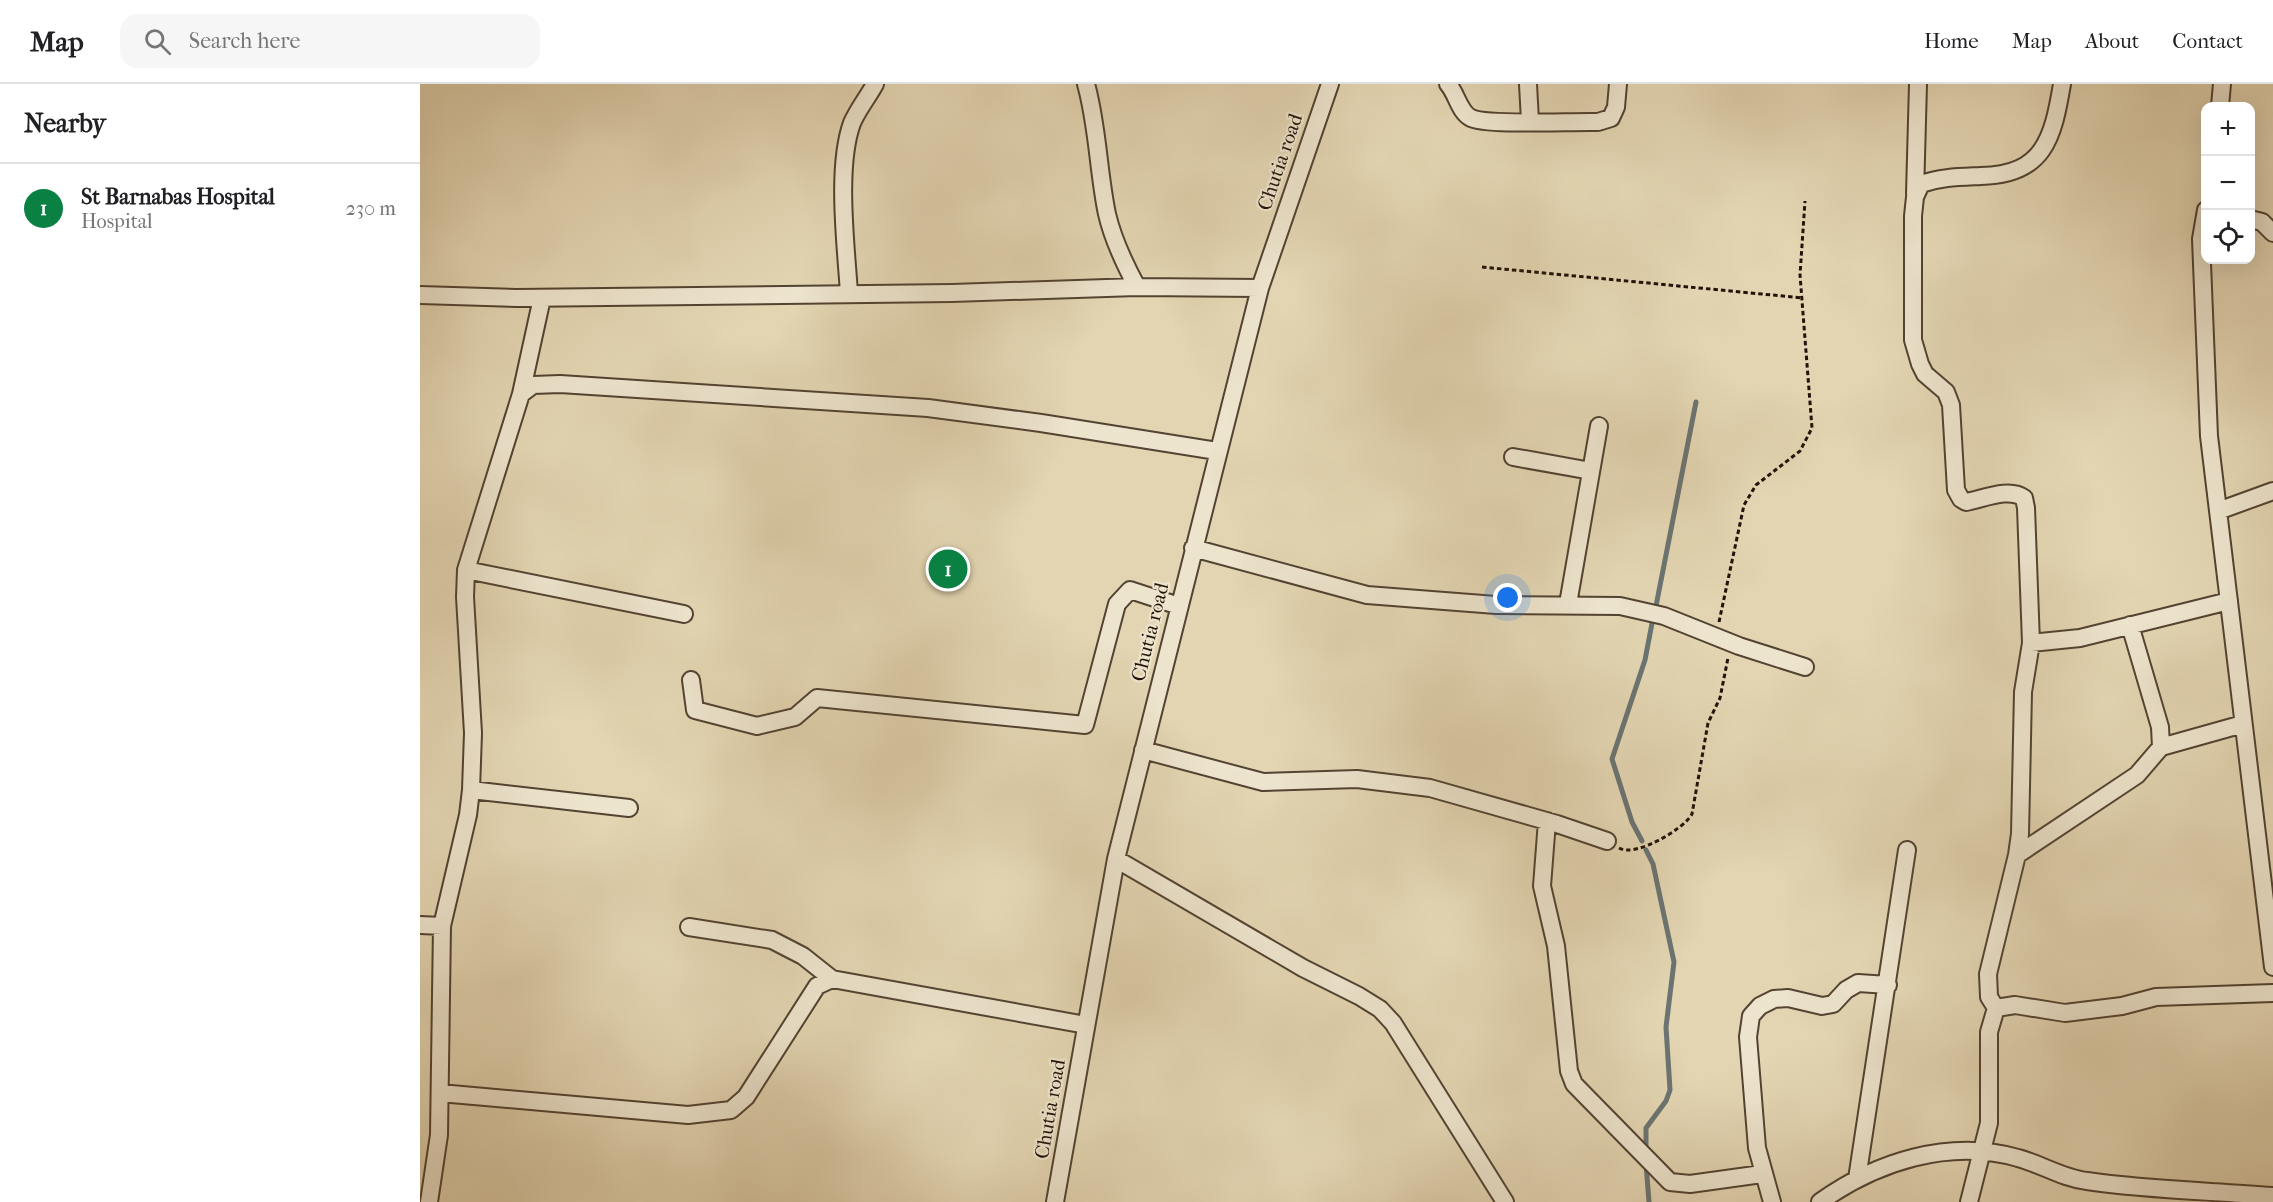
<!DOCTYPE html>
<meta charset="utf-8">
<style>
:root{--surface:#fff;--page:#f6f6f6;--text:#202124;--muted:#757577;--line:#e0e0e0;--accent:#0b8043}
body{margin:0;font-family:"IM FELL French Canon",serif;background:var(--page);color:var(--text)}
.controls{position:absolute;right:18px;top:18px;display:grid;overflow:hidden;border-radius:12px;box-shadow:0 6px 24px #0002}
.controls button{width:54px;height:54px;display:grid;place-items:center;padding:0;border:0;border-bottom:2px solid var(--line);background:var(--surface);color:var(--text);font:30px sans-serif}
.you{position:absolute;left:1088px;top:514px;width:21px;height:21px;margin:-15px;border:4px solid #fff;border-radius:50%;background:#1a73e8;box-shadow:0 0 0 9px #1a73e833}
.badge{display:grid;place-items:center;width:39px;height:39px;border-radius:50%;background:var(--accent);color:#fff;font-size:20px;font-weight:700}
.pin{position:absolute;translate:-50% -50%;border:3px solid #fff;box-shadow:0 2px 6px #0006}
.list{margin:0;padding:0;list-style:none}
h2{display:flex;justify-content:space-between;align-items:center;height:78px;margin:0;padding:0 24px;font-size:26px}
h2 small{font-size:20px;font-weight:400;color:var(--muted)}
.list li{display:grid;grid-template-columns:39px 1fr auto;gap:18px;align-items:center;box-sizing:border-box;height:90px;padding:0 24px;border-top:2px solid var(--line)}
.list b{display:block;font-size:22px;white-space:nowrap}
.list p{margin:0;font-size:20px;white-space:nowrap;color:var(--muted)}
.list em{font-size:20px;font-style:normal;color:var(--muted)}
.icon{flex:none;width:33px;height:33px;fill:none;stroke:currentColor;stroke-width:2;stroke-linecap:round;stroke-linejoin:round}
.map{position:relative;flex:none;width:1853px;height:1118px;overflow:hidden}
header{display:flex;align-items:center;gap:36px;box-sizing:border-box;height:84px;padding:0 30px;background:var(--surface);border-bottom:2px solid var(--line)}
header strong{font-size:28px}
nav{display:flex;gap:33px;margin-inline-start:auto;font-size:21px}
.search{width:420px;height:54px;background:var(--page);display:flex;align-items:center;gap:15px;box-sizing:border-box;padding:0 21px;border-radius:18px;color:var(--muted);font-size:22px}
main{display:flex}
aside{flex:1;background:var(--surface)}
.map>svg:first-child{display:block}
</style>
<header>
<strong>Map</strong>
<div class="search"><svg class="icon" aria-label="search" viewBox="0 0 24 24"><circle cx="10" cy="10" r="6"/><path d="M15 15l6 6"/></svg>Search here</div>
<nav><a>Home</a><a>Map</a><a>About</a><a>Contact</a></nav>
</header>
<main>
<aside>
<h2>Nearby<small></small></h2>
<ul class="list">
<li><span class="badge">1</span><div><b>St Barnabas Hospital</b><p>Hospital</p></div><em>230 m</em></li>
</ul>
</aside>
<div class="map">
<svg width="1853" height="1118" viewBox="0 0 1853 1118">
<rect width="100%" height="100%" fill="#e3d5b2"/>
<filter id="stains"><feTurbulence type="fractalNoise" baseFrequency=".00333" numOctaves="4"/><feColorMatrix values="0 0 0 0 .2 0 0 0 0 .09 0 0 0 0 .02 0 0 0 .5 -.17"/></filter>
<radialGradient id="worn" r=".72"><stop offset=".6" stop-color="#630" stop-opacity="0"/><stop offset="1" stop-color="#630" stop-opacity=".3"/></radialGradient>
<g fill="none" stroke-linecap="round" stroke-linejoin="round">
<path stroke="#6b7472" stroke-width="5" d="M1236 522 1276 318
M1222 757 1212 738 1192 675 1225 576 1233 534
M1226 1068V1044L1246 1017 1250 1006 1246 943 1254 878 1233 780 1226 766
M1226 1080 1229 1118"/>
<defs>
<path id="minor" d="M666 0C678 43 678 87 687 130 693 156 704 179 717 203
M1028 0C1037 10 1039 28 1051 34 1067 42 1154 37 1178 38L1191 34 1196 23 1198 0
M1108 0 1110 37
M1800 22 1802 0
M1495 110 1498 0
M1786 126 1781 155 1789 352 1853 883
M1830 135 1842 138 1853 149
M429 209C426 162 416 83 432 39 438 25 448 13 455 0
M0 211 96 214 532 209 717 203 840 204
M101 310 122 214
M1093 373 1171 387
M1798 427 1853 407
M773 464 947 511 1076 521 1200 522 1244 532 1319 562 1385 583
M46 486 264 530
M1148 520 1179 342
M1611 559 1660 554 1809 517
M271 596 275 626 337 642 375 633 397 614 665 641 697 520 710 506 759 522
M1741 663 1823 640
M723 666 843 698 937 695 1010 704 1137 740 1187 757
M51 706 209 724
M1127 737 1122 802 1136 862 1149 987 1154 1000 1250 1098 1270 1100 1342 1090
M1597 771 1717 691 1741 663 1740 643 1710 541
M696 775 883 884 939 912 960 925 973 939 1085 1118
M0 841 22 842
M269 843 352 856 383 872 412 895
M1576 924 1569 913 1568 890 1597 771 1600 750 1603 608 1611 559 1606 424 1604 414C1589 403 1563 415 1546 418L1541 415 1536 406 1531 321 1526 308 1505 290 1500 280 1493 256V132L1495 113 1501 100C1521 93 1539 93 1561 92 1624 91 1633 54 1642 0
M20 1009 268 1031 311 1026 326 1013 397 902 412 895 666 941
M1437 1095 1487 766
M9 1118 19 1051 22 842 48 731 51 706 53 649 45 513 46 486 101 310 113 301 140 300 508 324 621 339 797 367
M635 1118 696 775 840 204 910 0
M1352 1118 1337 1064 1328 953 1331 932 1340 922 1354 915 1368 914 1402 922 1413 920 1426 906 1438 899 1468 901
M1400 1118C1456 1078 1529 1054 1598 1074 1621 1080 1642 1094 1667 1097 1728 1106 1791 1107 1853 1112
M1549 1118 1569 1039V948L1576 924 1595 921 1645 929 1702 922 1736 913 1853 909"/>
</defs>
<use href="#minor" stroke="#534332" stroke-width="20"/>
<path stroke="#231208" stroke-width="3" stroke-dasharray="4.5 3" stroke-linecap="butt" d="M1062 183 1383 214
M1299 538 1324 421 1336 401 1380 367 1392 344 1380 191 1385 117
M1199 764C1215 774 1264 745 1272 730L1288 639 1300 614 1308 574"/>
<use href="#minor" stroke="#ede4cd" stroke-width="16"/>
</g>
<g text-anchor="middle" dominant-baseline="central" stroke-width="4.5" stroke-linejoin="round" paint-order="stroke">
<g font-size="20" fill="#231208" stroke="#ede4cd">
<text transform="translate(860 78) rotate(-71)">Chutia road</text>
<text transform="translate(730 548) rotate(-76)">Chutia road</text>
<text transform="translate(630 1025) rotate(-80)">Chutia road</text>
</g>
</g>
<rect width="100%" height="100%" filter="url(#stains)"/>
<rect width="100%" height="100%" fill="url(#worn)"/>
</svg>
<div class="controls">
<button>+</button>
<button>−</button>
<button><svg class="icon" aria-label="locate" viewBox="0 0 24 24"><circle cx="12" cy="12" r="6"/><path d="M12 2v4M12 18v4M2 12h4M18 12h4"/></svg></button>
</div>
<div class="you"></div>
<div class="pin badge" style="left:528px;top:485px">1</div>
</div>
</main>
